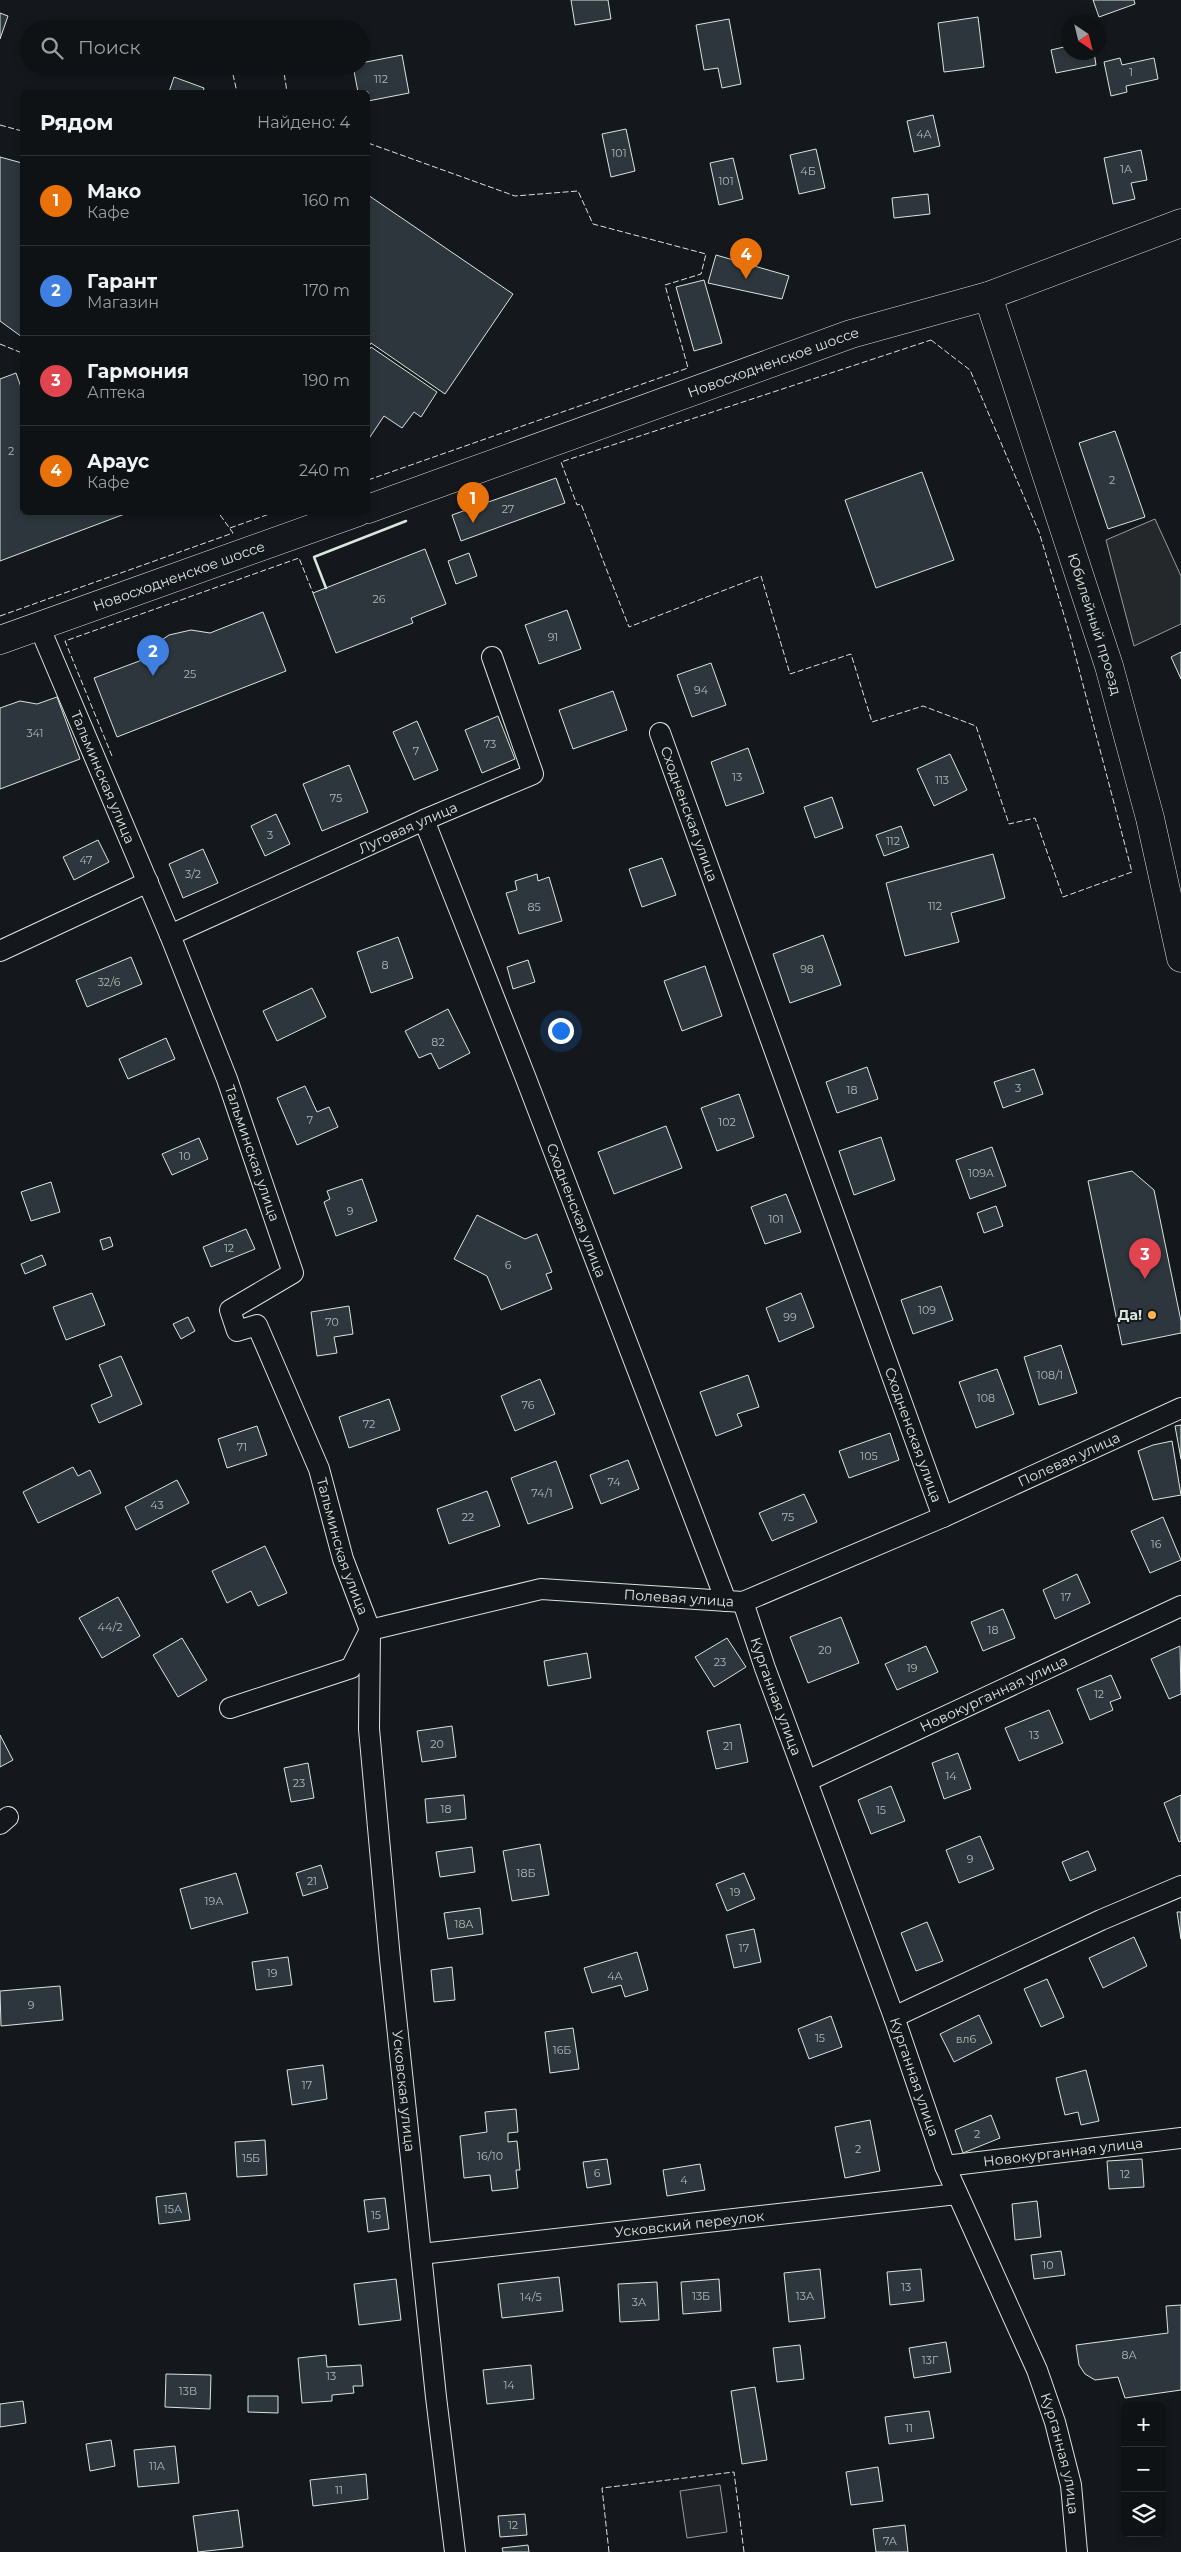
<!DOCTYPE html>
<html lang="ru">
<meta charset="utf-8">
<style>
:root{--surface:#0f1215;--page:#181b1e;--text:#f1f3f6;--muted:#9b9ea0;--line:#2f3234;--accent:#b45309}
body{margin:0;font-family:Montserrat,sans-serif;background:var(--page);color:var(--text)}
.controls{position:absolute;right:15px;bottom:15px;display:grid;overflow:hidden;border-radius:8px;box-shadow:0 2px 8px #0003}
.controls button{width:45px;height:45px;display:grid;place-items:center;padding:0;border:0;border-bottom:1px solid var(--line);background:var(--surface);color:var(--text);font:25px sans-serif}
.compass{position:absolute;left:1061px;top:15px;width:45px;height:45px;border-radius:50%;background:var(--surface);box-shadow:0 2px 8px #0003;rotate:145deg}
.you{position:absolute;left:560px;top:1030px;width:18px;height:18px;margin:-12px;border:4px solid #fff;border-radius:50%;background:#1a73e8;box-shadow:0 0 0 8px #1a73e833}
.badge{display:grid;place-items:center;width:32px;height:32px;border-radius:50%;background:var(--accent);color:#fff;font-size:16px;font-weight:700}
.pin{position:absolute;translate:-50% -41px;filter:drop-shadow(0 1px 2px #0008)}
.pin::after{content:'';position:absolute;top:26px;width:18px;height:15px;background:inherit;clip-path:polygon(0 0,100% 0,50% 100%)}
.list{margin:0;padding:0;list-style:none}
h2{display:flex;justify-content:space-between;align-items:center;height:65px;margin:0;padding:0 20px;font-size:21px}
h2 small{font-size:16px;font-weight:400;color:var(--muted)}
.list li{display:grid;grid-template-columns:32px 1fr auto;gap:15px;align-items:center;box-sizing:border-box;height:90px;padding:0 20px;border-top:1px solid var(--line)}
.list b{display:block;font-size:19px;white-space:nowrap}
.list p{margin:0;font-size:16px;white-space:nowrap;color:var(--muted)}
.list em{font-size:16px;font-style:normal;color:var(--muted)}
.icon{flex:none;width:28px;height:28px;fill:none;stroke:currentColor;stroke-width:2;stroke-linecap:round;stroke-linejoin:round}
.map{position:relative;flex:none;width:1181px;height:2552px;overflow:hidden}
.search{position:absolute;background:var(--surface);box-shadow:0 2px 8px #0003;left:20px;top:20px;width:350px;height:55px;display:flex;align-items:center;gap:12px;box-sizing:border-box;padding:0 18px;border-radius:28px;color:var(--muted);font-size:19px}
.panel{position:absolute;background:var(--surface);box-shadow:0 2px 8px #0003;left:20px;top:90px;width:350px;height:425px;border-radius:8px}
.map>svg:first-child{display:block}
</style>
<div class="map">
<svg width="1181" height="2552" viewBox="0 0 1181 2552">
<rect width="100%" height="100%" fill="#14181c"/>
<path fill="#202428" stroke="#939e99" d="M720 2485 727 2532 687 2538 680 2491Z"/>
<path fill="#24282b" stroke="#939e99" d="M1155 519 1181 576V624L1134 646 1106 540Z"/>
<path fill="#2c363c" stroke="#d8e6dc" d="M571 0H608L611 19 575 25Z
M1093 0H1134L1135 4 1099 17Z
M0 13 8 16 0 39Z
M978 17 984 67 944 72 938 23Z
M729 19 741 84 722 88 718 68 704 70 696 25Z
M1068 46V52H1094L1096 65 1056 73 1051 50Z
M402 55 409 93 368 101V92H358L353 66H361V63Z
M1120 58 1122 65 1154 58 1158 79 1126 86 1127 92 1111 96 1104 62Z
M174 77 204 88 203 92H169Z
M933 115 940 146 914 152 907 121Z
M626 129 635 171 611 177 602 134Z
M816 149 825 188 799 194 790 155Z
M1141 150 1147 180 1131 183 1135 199 1113 204 1104 158Z
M0 157 22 163V337L0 321Z
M733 158 743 199 719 205 710 163Z
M928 194 930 214 894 218 892 198Z
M368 195 513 294 445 394 371 343 368 348Z
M716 255 789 276 782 299 708 283Z
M704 280 722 343 694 351 676 287Z
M371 347 437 392 421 417 414 412 402 428 384 416 368 440V352Z
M16 373 22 390V512H130L0 561V379Z
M1115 431 1145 517 1108 529 1079 443Z
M922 472 954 560 876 588 845 500Z
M556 478 565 503 461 541 452 515Z
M425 549 446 604 411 618 413 623 336 653 313 593Z
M469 553 477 576 456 584 448 561Z
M567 610 581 649 539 664 525 625Z
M263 612 286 671 117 737 94 678 142 660 150 648 169 635 191 630 210 633Z
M1181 652V679L1171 657Z
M711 663 726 705 692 717 677 675Z
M613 691 627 730 573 749 559 710Z
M57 697 80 759 0 789V708L20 701 37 704Z
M498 716 515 759 482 773 465 730Z
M417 721 438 770 414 780 393 732Z
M748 748 764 793 726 806 711 762Z
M950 754 967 790 934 806 917 769Z
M349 765 368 812 322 831 303 784Z
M832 797 843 828 815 838 804 807Z
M276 814 290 844 265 856 251 826Z
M901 826 909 847 884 856 876 835Z
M98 840 109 862 74 880 63 857Z
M203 849 218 883 183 898 169 864Z
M993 854 1005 898 951 913 959 942 905 956 886 883Z
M662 858 676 895 642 907 629 869Z
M537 874 538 881 549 877 562 921 519 934 506 893 517 890 515 881Z
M823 935 841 985 790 1003 773 954Z
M398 937 413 978 371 993 357 952Z
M131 957 142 984 87 1007 76 980Z
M528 960 535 982 513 989 507 967Z
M705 966 722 1016 682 1031 664 981Z
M312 988 326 1017 277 1041 263 1011Z
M448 1009 470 1053 439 1069 431 1053 419 1058 405 1031Z
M166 1038 175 1059 128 1079 119 1059Z
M867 1067 878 1099 837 1113 826 1082Z
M1034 1069 1043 1094 1003 1108 994 1082Z
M305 1086 317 1112 329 1107 338 1127 297 1145 277 1098Z
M739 1094 754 1137 717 1151 701 1108Z
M666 1126 682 1168 614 1194 598 1152Z
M881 1137 895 1180 854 1195 839 1151Z
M199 1138 208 1159 172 1175 162 1154Z
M992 1147 1006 1186 970 1199 956 1160Z
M1132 1171 1154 1190 1181 1321V1333L1122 1345 1088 1181Z
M362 1179 377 1221 336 1236 324 1202 330 1199 327 1191Z
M51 1182 60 1212 31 1221 21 1192Z
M786 1194 801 1232 765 1244 751 1207Z
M996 1206 1003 1226 984 1233 977 1213Z
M477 1215 525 1239 537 1234 552 1272 546 1274 552 1289 501 1310 487 1276 454 1259Z
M246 1229 255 1249 211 1267 203 1247Z
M110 1237 113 1246 103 1250 100 1240Z
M42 1255 46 1265 25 1274 21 1264Z
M941 1286 953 1320 913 1334 901 1300Z
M92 1293 105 1325 66 1340 53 1307Z
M801 1293 814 1327 779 1342 766 1308Z
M349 1306 353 1334 334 1337 337 1353 317 1356 311 1312Z
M188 1317 195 1331 181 1339 173 1324Z
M1061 1345 1077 1393 1039 1405 1024 1357Z
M121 1356 142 1404 99 1423 91 1405 112 1396 99 1365Z
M997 1369 1014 1414 976 1428 959 1382Z
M748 1375 759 1407 737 1414 742 1426 716 1436 700 1392Z
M540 1379 555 1414 515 1431 501 1396Z
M389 1399 400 1430 349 1448 339 1417Z
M1181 1425V1459L1175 1426Z
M257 1426 267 1455 227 1468 218 1439Z
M890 1433 899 1460 849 1478 839 1451Z
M1172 1441 1181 1495 1153 1500 1138 1451 1153 1445Z
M628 1460 639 1489 601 1504 590 1475Z
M556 1461 573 1508 528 1524 511 1478Z
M73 1467 78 1476 90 1470 101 1493 38 1523 23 1492Z
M177 1480 189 1503 136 1530 125 1507Z
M487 1491 500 1526 449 1544 437 1509Z
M804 1494 817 1522 772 1541 759 1513Z
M1163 1517 1181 1560 1150 1573 1131 1531Z
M265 1546 287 1593 258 1606 251 1591 227 1603 212 1571Z
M1077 1574 1090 1603 1055 1619 1043 1590Z
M118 1597 140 1636 102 1658 79 1618Z
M1003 1609 1015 1638 983 1651 971 1622Z
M841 1617 859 1663 808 1683 790 1637Z
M182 1638 207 1680 178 1697 153 1655Z
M727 1638 746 1667 714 1687 695 1657Z
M926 1646 938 1672 897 1690 885 1664Z
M1180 1646 1181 1694 1169 1699 1151 1659Z
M587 1653 591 1678 548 1686 544 1661Z
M1111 1675 1121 1698 1110 1702 1113 1710 1090 1720 1077 1689Z
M1049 1710 1063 1743 1019 1761 1005 1728Z
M740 1724 748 1762 716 1769 707 1731Z
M452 1726 456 1757 422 1762 417 1731Z
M0 1735 13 1760 0 1767Z
M958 1753 971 1789 944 1799 932 1763Z
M308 1763 314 1798 291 1802 284 1768Z
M891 1786 905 1821 871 1834 858 1800Z
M464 1795 466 1819 427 1823 425 1799Z
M1181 1795V1841L1179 1842 1164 1803Z
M980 1836 994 1869 959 1883 946 1850Z
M540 1844 549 1895 512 1901 503 1851Z
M472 1847 475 1872 440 1877 436 1852Z
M1088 1851 1096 1870 1070 1881 1062 1862Z
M321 1865 328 1888 303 1896 296 1873Z
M236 1873 248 1913 191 1929 180 1889Z
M744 1873 755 1899 727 1911 716 1884Z
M480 1908 483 1934 448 1939 444 1913Z
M1177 1912H1181V1939Z
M927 1922 943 1961 916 1971 901 1933Z
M754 1929 761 1962 734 1968 726 1935Z
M1134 1937 1147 1966 1103 1988 1089 1958Z
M637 1952 648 1990 625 1997 621 1985 592 1993 584 1968Z
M288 1957 292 1985 256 1990 252 1962Z
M452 1967 455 2000 434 2002 431 1970Z
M1047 1979 1064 2017 1041 2027 1024 1989Z
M60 1986 63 2020 1 2026 0 1991Z
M979 2015 992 2043 954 2062 940 2034Z
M831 2016 842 2047 809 2059 798 2029Z
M573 2028 579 2069 550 2073 545 2032Z
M323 2065 327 2099 292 2105 287 2070Z
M1086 2070 1099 2121 1081 2125 1078 2112 1065 2115 1056 2078Z
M516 2109 518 2132 508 2133V2142L517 2141 520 2170H516L518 2188 492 2191 490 2175 464 2178 460 2136 487 2132 485 2112Z
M991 2115 1000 2138 963 2153 955 2130Z
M870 2120 880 2171 845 2178 835 2127Z
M265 2140 267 2175 237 2177 235 2142Z
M607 2159 611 2184 587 2188 583 2162Z
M1142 2159 1144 2187 1109 2189 1107 2161Z
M700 2164 705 2190 667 2196 663 2170Z
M186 2193 190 2220 159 2224 156 2197Z
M385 2198 389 2229 368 2232 364 2200Z
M1037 2201 1041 2237 1015 2240 1012 2204Z
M1061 2251 1065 2275 1034 2279 1031 2255Z
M820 2269 825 2318 789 2322 784 2273Z
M921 2269 924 2301 890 2305 887 2272Z
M559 2277 563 2311 502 2318 498 2284Z
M396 2279 401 2320 359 2325 354 2284Z
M719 2279 721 2311 683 2314 681 2282Z
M657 2282 659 2320 620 2322 618 2284Z
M1181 2305V2390L1125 2398 1118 2377 1095 2380 1085 2374 1079 2365 1076 2345 1168 2333 1166 2306Z
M946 2342 951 2372 914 2378 909 2348Z
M800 2345 804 2379 777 2382 773 2348Z
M326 2355 327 2367 361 2365 363 2386H353L354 2393 332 2395V2401L302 2403 298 2358Z
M531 2365 534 2399 487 2404 483 2370Z
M166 2374 211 2375 210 2409 165 2407Z
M755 2387 767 2460 742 2464 731 2391Z
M248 2396H278V2413L248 2412Z
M23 2401 26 2423 0 2427V2404Z
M929 2411 934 2438 889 2444 885 2417Z
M111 2440 115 2466 90 2471 86 2444Z
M175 2446 179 2483 138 2487 134 2450Z
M878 2467 883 2501 851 2505 846 2472Z
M366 2474 368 2499 313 2506 310 2480Z
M238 2510 243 2547 198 2552 193 2516Z
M525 2514 527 2535 500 2537 498 2516Z
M905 2525 908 2552H876L873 2529Z
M528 2545 529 2552H503L502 2548Z"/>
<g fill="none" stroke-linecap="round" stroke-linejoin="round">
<defs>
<g id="street">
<path id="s1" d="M39 626 170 935 227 1079 293 1273 230 1310 237 1331 257 1325 319 1469 343 1559 370 1630 369 1729 390 1959 436 2397 455 2552"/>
<path id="s2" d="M660 733 943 1517"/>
<path id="s3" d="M424 820 525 1076 726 1601"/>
<path id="s4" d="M170 935 424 820 533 774 492 657"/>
<path d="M0 951 148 882"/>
<path id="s5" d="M743 1602 765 1668 894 2017 945 2166 1037 2370 1055 2422 1071 2485 1077 2552"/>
<path id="s6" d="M230 1708 351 1668 370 1630 541 1589 743 1602 943 1517 1181 1408"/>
<path id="s7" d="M807 1781 1181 1606"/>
<path d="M0 1824 8 1817"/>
<path d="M894 2017 1101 1920 1181 1886"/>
<path id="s8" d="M945 2166 1181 2138"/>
<path id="s9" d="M421 2254 957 2194"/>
</g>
<g id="secondary">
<path id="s10" d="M988 296 1109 666 1150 818 1181 958"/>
<path id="s11" d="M368 509 851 334 988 296 1181 223"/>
<path id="s12" d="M0 640 358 512"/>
</g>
</defs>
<use href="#street" stroke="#d8e6dc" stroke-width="22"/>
<use href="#secondary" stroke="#d8e6dc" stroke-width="29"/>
<use href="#street" stroke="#14181c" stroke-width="20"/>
<use href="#secondary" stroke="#14181c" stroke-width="28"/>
<path stroke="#d8e6dc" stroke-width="1" stroke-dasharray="6 2.5" stroke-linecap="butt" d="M231 66 237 92
M283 66 287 92
M0 125 22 131
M368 143 515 196 578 191 593 224 706 254 701 274 665 285 688 368 368 480
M931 340 970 370 1039 532 1070 635 1132 872 1063 897 1035 818 1009 824 976 726 923 706 872 722 851 654 790 674 761 576 629 627 581 504 577 505 561 462Z
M0 344 22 353
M230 528 275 512
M0 616 233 533 218 512
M112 756 65 641 299 558 313 593
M609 2552 602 2488 734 2472 744 2552"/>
<path stroke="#d8e6dc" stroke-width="2.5" d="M326 588 314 557 406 521"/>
</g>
<circle fill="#ffb74d" stroke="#14181c" stroke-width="2" cx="1152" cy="1315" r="5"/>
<g text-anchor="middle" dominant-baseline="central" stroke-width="4" stroke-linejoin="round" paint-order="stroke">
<g font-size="11" fill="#adbab4">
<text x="1131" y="72">1</text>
<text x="381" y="79">112</text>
<text x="924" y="134">4А</text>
<text x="619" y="153">101</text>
<text x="1126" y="169">1А</text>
<text x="808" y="171">4Б</text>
<text x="726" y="181">101</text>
<text x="11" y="451">2</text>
<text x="1112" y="480">2</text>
<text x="508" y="509">27</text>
<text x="379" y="599">26</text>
<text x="553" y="637">91</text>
<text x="190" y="674">25</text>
<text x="701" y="690">94</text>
<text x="35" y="733">341</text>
<text x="490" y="744">73</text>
<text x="416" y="751">7</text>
<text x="737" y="777">13</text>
<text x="942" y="780">113</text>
<text x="336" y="798">75</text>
<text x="270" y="835">3</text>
<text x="893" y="841">112</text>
<text x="86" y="860">47</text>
<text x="193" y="874">3/2</text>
<text x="935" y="906">112</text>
<text x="534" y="907">85</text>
<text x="385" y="965">8</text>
<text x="807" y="969">98</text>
<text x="109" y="982">32/6</text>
<text x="438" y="1042">82</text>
<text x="1018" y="1088">3</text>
<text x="852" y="1090">18</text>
<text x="310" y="1120">7</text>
<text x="727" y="1122">102</text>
<text x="185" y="1156">10</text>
<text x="981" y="1173">109А</text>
<text x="350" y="1211">9</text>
<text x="776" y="1219">101</text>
<text x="229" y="1248">12</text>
<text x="508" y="1265">6</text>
<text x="927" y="1310">109</text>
<text x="790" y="1317">99</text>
<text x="332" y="1322">70</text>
<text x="1050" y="1375">108/1</text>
<text x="986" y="1398">108</text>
<text x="528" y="1405">76</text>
<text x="369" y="1424">72</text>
<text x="242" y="1447">71</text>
<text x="869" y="1456">105</text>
<text x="614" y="1482">74</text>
<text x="542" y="1493">74/1</text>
<text x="157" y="1505">43</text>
<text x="468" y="1517">22</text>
<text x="788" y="1517">75</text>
<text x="1156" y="1544">16</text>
<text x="1066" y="1597">17</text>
<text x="110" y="1627">44/2</text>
<text x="993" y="1630">18</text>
<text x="825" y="1650">20</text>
<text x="720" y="1662">23</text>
<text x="912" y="1668">19</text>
<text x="1099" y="1694">12</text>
<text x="1034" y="1735">13</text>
<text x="437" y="1744">20</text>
<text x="728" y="1746">21</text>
<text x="951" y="1776">14</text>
<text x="299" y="1783">23</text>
<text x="446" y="1809">18</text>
<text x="881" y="1810">15</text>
<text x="970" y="1859">9</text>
<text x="526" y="1873">18Б</text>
<text x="312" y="1881">21</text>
<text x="735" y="1892">19</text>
<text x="214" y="1901">19А</text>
<text x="464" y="1924">18А</text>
<text x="744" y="1948">17</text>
<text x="272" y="1973">19</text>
<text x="615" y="1976">4А</text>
<text x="31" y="2005">9</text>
<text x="820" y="2038">15</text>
<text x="966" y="2039">вл6</text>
<text x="562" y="2050">16Б</text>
<text x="307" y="2085">17</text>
<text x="977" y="2134">2</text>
<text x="858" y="2149">2</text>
<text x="490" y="2156">16/10</text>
<text x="251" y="2158">15Б</text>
<text x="597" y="2173">6</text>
<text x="1125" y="2174">12</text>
<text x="684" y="2180">4</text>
<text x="173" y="2209">15А</text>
<text x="376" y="2215">15</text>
<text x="1048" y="2265">10</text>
<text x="906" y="2287">13</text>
<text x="701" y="2296">13Б</text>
<text x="805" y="2296">13А</text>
<text x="531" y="2297">14/5</text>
<text x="639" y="2302">3А</text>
<text x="1129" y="2355">8А</text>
<text x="930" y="2360">13Г</text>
<text x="331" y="2376">13</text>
<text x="509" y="2385">14</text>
<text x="188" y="2391">13В</text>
<text x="909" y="2428">11</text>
<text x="157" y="2466">11А</text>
<text x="339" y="2490">11</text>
<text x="513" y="2525">12</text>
<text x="890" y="2541">7А</text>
</g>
<g font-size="14" fill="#d8e6dc" stroke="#14181c">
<text stroke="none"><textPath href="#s11" startOffset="431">Новосходненское шоссе</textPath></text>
<text stroke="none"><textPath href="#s12" startOffset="190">Новосходненское шоссе</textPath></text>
<text stroke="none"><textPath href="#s10" startOffset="345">Юбилейный проезд</textPath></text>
<text stroke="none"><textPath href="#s1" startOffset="164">Тальминская улица</textPath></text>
<text stroke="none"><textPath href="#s2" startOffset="86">Сходненская улица</textPath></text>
<text stroke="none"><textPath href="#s4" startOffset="261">Луговая улица</textPath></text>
<text stroke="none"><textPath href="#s1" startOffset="569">Тальминская улица</textPath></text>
<text stroke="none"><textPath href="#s3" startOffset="419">Сходненская улица</textPath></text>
<text stroke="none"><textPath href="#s2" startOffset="746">Сходненская улица</textPath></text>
<text stroke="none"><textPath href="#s6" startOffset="904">Полевая улица</textPath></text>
<text stroke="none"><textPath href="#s1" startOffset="1049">Тальминская улица</textPath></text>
<text stroke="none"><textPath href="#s6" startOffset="484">Полевая улица</textPath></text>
<text stroke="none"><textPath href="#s7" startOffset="206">Новокурганная улица</textPath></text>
<text stroke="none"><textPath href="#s5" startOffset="100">Курганная улица</textPath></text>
<text stroke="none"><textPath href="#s5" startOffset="505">Курганная улица</textPath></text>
<text stroke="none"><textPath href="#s1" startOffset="1600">Усковская улица</textPath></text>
<text stroke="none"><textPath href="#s8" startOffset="119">Новокурганная улица</textPath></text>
<text stroke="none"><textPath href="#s9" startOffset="270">Усковский переулок</textPath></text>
<text stroke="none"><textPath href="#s5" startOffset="910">Курганная улица</textPath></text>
</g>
<g font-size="14" font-weight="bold" fill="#d8e6dc" stroke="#14181c" text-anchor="end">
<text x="1142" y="1315">Да!</text>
</g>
</g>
</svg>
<div class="controls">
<button>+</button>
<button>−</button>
<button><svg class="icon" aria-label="layers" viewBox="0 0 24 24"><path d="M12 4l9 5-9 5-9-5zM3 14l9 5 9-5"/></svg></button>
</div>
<svg class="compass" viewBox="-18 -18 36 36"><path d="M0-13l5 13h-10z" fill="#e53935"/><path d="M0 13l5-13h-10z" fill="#9b9ea0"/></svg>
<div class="you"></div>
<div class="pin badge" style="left:473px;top:523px;background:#e8710a">1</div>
<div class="pin badge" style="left:153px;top:676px;background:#3f7fe0">2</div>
<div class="pin badge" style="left:1145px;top:1279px;background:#e0444e">3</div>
<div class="pin badge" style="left:746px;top:279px;background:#e8710a">4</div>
<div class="search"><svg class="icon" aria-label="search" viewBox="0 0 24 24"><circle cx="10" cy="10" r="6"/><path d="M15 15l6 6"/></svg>Поиск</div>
<section class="panel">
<h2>Рядом<small>Найдено: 4</small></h2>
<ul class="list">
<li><span class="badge" style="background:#e8710a">1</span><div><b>Мако</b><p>Кафе</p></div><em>160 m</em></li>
<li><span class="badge" style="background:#3f7fe0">2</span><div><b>Гарант</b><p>Магазин</p></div><em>170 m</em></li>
<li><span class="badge" style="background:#e0444e">3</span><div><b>Гармония</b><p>Аптека</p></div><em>190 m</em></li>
<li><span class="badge" style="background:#e8710a">4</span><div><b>Араус</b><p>Кафе</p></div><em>240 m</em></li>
</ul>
</section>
</div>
